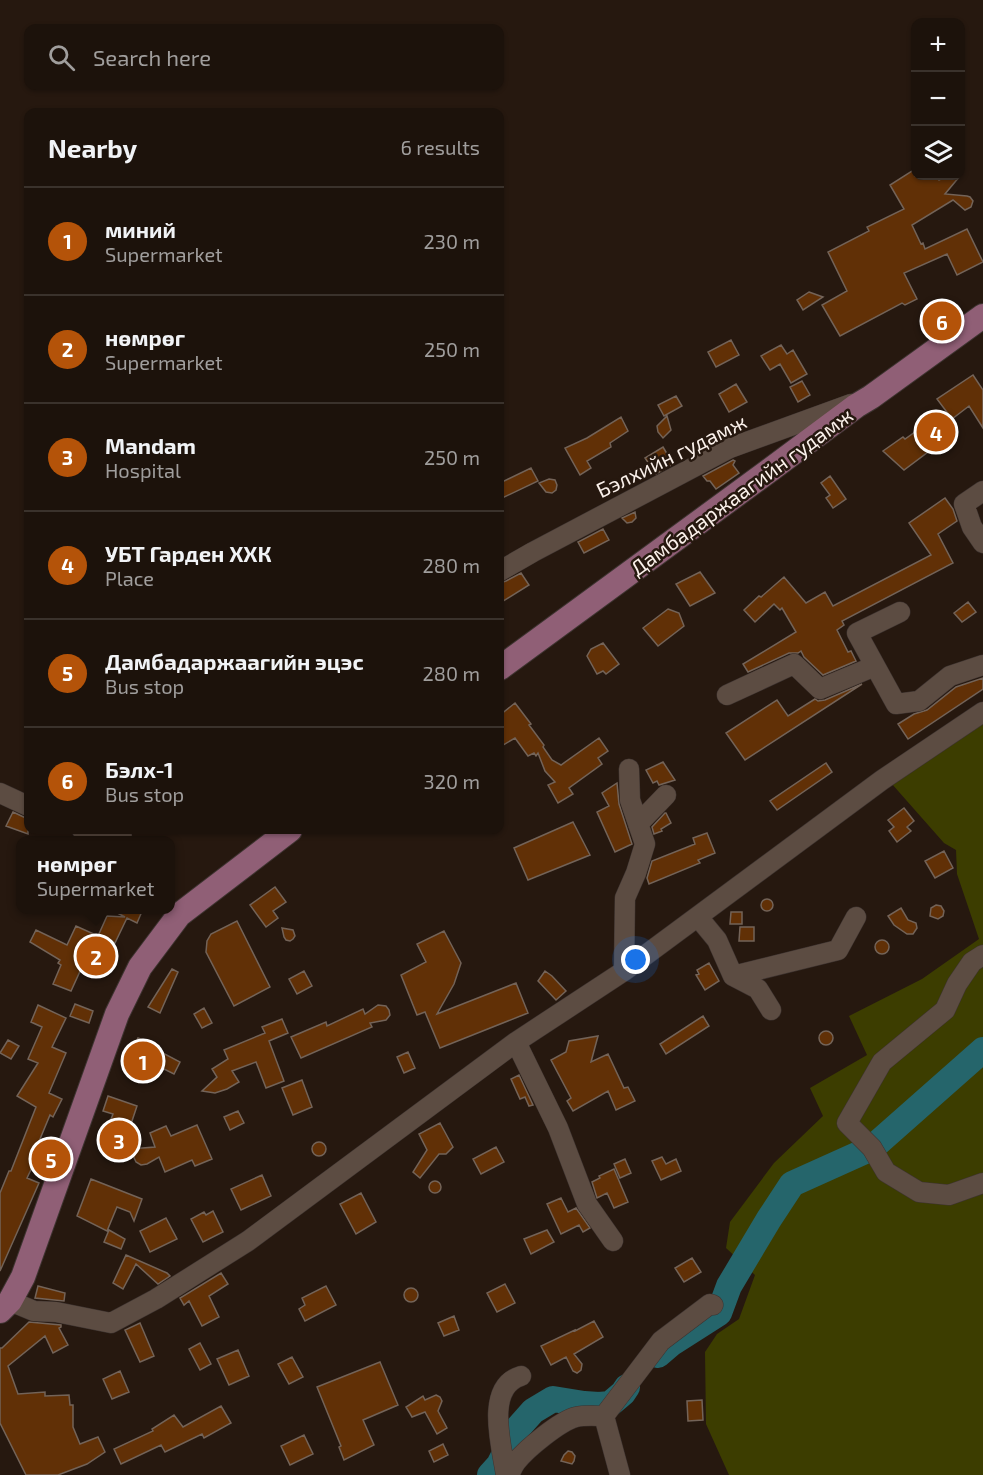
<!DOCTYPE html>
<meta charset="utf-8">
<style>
:root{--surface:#1c120b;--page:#251b14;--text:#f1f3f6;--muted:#a09e9d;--line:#3a322c;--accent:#b45309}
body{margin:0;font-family:"Exo 2",sans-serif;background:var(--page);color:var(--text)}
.controls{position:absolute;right:18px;top:18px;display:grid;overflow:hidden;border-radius:12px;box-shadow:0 2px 4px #0004}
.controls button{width:54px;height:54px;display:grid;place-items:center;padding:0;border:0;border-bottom:2px solid var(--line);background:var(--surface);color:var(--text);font:30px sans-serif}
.you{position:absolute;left:636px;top:960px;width:21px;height:21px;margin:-15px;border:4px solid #fff;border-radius:50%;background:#1a73e8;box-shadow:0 0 0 9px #1a73e833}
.badge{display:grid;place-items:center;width:39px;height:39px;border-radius:50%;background:var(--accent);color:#fff;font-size:20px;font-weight:700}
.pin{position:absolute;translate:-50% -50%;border:3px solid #fff;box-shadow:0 2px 6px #0006}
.popup{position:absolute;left:16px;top:836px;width:159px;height:78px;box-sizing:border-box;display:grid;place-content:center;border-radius:12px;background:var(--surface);filter:drop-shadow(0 2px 4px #0005);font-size:20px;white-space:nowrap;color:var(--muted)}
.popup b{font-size:22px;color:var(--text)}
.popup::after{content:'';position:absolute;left:50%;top:100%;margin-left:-12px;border:12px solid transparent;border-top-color:var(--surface)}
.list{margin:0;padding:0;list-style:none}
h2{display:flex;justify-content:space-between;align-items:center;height:78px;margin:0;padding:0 24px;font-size:26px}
h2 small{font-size:20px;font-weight:400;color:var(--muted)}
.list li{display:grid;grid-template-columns:39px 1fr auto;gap:18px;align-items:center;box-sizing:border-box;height:108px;padding:0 24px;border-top:2px solid var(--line)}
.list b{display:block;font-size:22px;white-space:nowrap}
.list p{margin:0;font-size:20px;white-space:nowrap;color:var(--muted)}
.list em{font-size:20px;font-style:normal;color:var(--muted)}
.icon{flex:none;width:33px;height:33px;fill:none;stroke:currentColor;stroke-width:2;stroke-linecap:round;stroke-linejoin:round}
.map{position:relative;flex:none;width:983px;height:1475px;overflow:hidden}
.search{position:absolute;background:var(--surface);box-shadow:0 2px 4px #0004;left:24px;top:24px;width:480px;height:66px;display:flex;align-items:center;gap:15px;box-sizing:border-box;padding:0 21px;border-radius:12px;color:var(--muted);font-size:22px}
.panel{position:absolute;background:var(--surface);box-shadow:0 2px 4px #0004;left:24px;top:108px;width:480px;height:726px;border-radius:12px}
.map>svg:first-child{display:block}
</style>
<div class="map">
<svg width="983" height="1475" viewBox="0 0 983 1475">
<rect width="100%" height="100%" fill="#26180f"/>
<path fill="#3c3d00" d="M983 708V1475H729L706 1424 705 1352 717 1334 739 1319 755 1275 726 1248 730 1222 774 1163 823 1116 810 1088 867 1055 849 1016 922 979 979 939 957 874 956 850 944 843 884 775Z"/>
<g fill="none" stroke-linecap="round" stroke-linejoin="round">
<path stroke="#25656b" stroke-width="26" d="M658 1355 672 1343 719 1313 729 1286 769 1219 792 1184 872 1148 983 1050
M490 1475 499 1465 517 1429 533 1411 553 1399 584 1404 599 1405 610 1404 623 1393 627 1387"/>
</g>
<path fill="#613006" stroke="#736358" stroke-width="1.5" d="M915 169V176H936L939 180 947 176H960L945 194 967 196 970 197 973 201 971 207 965 210 953 200 912 225 921 244 923 243 925 249 967 229 983 262 957 275 947 254 904 273 917 299 905 305 902 303 840 336 822 305 847 291 828 252 869 231 867 227 904 209 890 185Z
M809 292 823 297 803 310 797 300Z
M731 340 739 355 716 367 708 352Z
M781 345 787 354 793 350 807 374 791 383 780 364 770 370 761 356Z
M973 375 983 390V428L969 406 952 419 937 399Z
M802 381 810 395 798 402 790 387Z
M736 384 747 402 729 412 719 394Z
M676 396 682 406 664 416 658 405Z
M939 415 952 434 904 470 883 451 903 437 905 439Z
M667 416 671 430 663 438 658 432 657 426Z
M621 417 628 431 610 443 611 447 587 461 591 468 580 475 565 448 587 438Z
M663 447 673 464 656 474 645 458Z
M733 460 735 461 733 465 739 473 716 489 710 481H707L703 476Z
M531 468 538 481 500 499V483Z
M830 476 846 499 833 508 826 498 830 495 821 483Z
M549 479 555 480 557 485 556 490 552 493 546 492 539 483Z
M945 498 953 509 957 521 938 534 953 563 842 621 844 625 837 630 848 652 851 651 856 661 823 675 804 657 801 651 798 653H789L748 672 743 664 796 632 782 608 780 610 774 604 755 622 744 610 759 596 761 597 784 577 806 603 825 592 833 606 931 555 909 523Z
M635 512 636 518 632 522 627 523 622 518Z
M603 529 609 540 584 553 578 542Z
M700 572 715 593 690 606 676 584Z
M521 573 529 585 500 603V583L506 581Z
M968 602 976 612 962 622 954 613Z
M668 609 679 613 684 626 658 646 643 628Z
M603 643 619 664 606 674 603 671 597 674 587 656 591 649Z
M983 678V689L908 739 898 724 914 714 927 710 956 687Z
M862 684 745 760 726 733 777 700 788 716 815 699 818 701 825 700Z
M515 703 531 724 529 725 544 745 543 747 552 760 561 765 599 738 608 751 598 758 602 764 569 788 573 794 558 803 548 785 555 782 545 771 538 753 536 756 534 753 528 756 515 738 500 747V715Z
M663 762 675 780 659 785 657 781 653 783 646 770Z
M826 763 832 772 777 810 770 801Z
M617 783 619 804 632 844 615 852 597 812 609 806 602 793Z
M904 808 914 821 907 827 911 831 897 842 889 831 894 827 888 820Z
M13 812 28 819V834L6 826Z
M665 813H666L671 823 661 829 662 831 654 834 652 827Z
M573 822 590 855 528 880 514 848Z
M707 833 715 853 698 860 700 863 649 884 647 878 652 861 695 844 693 838Z
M944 851 953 868 935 878 925 861Z
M275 887 286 902 273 911 278 918 266 927 250 905Z
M761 905a6 6 0 1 1 12 0a6 6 0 1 1-12 0Z
M936 905 941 906 944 911 943 916 938 919 930 916 931 908Z
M901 908 908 920 916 923 917 928 913 934H907L894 925 888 916Z
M110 909H143L137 923 127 918 115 943 112 941 97 974 82 967 71 991 53 984 61 965 58 963 60 960 30 942 36 930 67 945 76 926 98 936 107 916 125 917Z
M731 912H742V924H730Z
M237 921 270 987 234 1006 206 952 207 941 211 934Z
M740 927H754V941H739Z
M282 928 293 930 295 936 293 939 290 941 286 940 284 937Z
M444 931 461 963 454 984 437 1014 516 983 528 1013 440 1048 425 1012 417 1015 401 975 426 962 417 944Z
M875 947a7 7 0 1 1 14 0a7 7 0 1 1-14 0Z
M709 963 719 981 705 990 696 975 699 974 697 970Z
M172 969 178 972 160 1013 148 1007Z
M304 971 312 986 297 994 289 979Z
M545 971 552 976 566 991 556 1000 538 981Z
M75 1004 93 1011 89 1023 70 1016Z
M38 1005 66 1018 52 1047 66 1053 49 1093 62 1099 53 1117 50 1115 40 1139 54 1145 48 1157 39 1153 27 1178 39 1183 0 1271V1193L9 1171H11L36 1107 17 1096 38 1063 28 1059 42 1027 31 1022Z
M378 1005 386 1006 389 1010 390 1015 386 1020 370 1023 372 1027 301 1058 291 1037 326 1022 327 1026 363 1009 365 1014Z
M204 1008 212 1023 202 1028 194 1014Z
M703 1016 709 1026 666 1054 660 1044Z
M282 1019 288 1033 269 1041 284 1081 266 1088 256 1062 232 1071 239 1082 227 1089 215 1093 202 1091 217 1077 212 1069 228 1059 224 1050 265 1033 262 1027Z
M819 1038a7 7 0 1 1 14 0a7 7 0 1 1-14 0Z
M598 1036 591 1062 608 1054 624 1088 628 1087 635 1101 616 1110 608 1091 573 1111 567 1101 571 1098 551 1060 566 1052 569 1041Z
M138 1038 159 1046 157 1050 180 1062 174 1074 152 1063V1064L141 1060 137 1070 126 1065Z
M8 1040 19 1046 11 1059 0 1053Z
M408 1052 415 1068 404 1073 397 1057Z
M519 1075 533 1105 529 1106 525 1097 520 1099 511 1079Z
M302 1080 312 1107 293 1115 282 1088Z
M108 1096 137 1106 130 1127H132L122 1153 101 1145 113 1114 103 1111Z
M238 1111 244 1123 230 1130 224 1117Z
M440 1123 453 1147 446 1154H439L420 1178 413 1172 427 1150 419 1134Z
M197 1125 212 1159 195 1166 192 1160 165 1172 159 1157 147 1164 141 1165 136 1162 130 1149 155 1147 150 1133 166 1126 171 1136Z
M312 1149a7 7 0 1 1 14 0a7 7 0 1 1-14 0Z
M496 1147 504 1162 481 1174 473 1159Z
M662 1157 666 1164 676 1159 681 1171 661 1180 652 1161Z
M625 1159 631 1173 620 1178 614 1164Z
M614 1169 628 1202 614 1208 607 1193 597 1198 592 1182 600 1178 599 1176Z
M262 1175 271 1196 241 1210 231 1189Z
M91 1179 142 1199 134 1221 130 1212 117 1207 107 1231 77 1216Z
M429 1187a6 6 0 1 1 12 0a6 6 0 1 1-12 0Z
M361 1193 376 1222 356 1234 340 1204Z
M561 1198 568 1212 576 1208 590 1228 583 1232 579 1225 561 1234 547 1204Z
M213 1211 223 1232 203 1242 191 1219 204 1212 206 1215Z
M166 1218 177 1239 150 1252 140 1231Z
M109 1230 125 1239 121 1249 104 1242Z
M547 1230 554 1242 531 1254 524 1239Z
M126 1255 167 1273 170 1276 158 1284 136 1264 123 1289 113 1283Z
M692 1258 701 1272 684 1282 675 1268Z
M221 1273 228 1284 209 1296 219 1317 202 1326 189 1301 184 1305 180 1298Z
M505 1284 515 1303 497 1312 487 1293Z
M38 1286 65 1293 64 1301 35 1298Z
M326 1286 336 1305 305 1321 299 1309 305 1305 302 1298Z
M404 1295a7 7 0 1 1 14 0a7 7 0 1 1-14 0Z
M454 1316 459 1330 444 1336 438 1323Z
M594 1321 603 1337 574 1354 582 1364 581 1370 577 1373 573 1371 566 1357 551 1365 541 1346 575 1330V1331Z
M29 1322 61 1325V1327L59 1328 68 1345 53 1353 45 1336 8 1366 18 1394 45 1392V1396L69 1395 70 1405H73V1427L80 1444 98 1437 105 1452 87 1464 58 1475H26L0 1423V1348H2Z
M140 1323 154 1356 140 1362 125 1330Z
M200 1343 211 1364 200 1370 189 1349Z
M238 1350 249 1376 229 1385 217 1359Z
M292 1357 303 1377 289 1384 278 1364Z
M380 1362 398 1405 363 1420 374 1445 344 1460 339 1447 341 1446 317 1387Z
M120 1371 129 1392 112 1399 103 1379Z
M436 1395 440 1397 442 1401 438 1411 447 1428 437 1434 425 1412 412 1417 406 1407 423 1396 425 1400Z
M702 1400 703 1420 688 1421 687 1401Z
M221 1406 231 1423 204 1438 202 1434 165 1452 161 1445 121 1464 114 1449 153 1431 152 1429 174 1415 183 1427Z
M304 1435 313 1454 290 1465 281 1446Z
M443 1444 448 1455 434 1462 429 1451Z
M568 1451 572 1452 575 1456 574 1461 572 1464 561 1461 564 1455Z"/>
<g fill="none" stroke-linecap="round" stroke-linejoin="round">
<defs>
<path id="minor" d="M983 491 964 504 972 527 983 543
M500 571 533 552 730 448 851 404
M900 612 857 633 896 704 919 701 950 676 983 665
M727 695 794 664 820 689 875 666
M0 793 28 806
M638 824 666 795
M82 830 106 840
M121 830 122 840
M698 917 717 940 733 976 758 989 771 1010
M983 955 972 962 957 984 945 1010 882 1062 847 1123 872 1148 886 1172 919 1192 949 1195 983 1183
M624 971 625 898 636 873 645 844 630 800 629 769
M733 976 838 950 856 917
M516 1042 558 1128 587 1204 613 1241
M10 1301 34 1311 56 1312 111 1323 156 1299 248 1241 516 1042 624 971 882 780 983 712
M604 1416 620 1475
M506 1475C502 1448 484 1387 521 1376
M509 1475C511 1471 513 1466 516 1462 526 1449 560 1421 576 1417 585 1415 596 1416 604 1416L661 1341 710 1304 713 1305"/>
<path id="major" d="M500 668 770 470 856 406 871 397 983 316
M0 1311 10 1301 23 1277 117 1014 140 967 179 915 290 830"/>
</defs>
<use href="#minor" stroke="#3d3330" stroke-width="21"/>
<use href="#major" stroke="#3d3330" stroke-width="26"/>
<use href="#minor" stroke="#5c4c42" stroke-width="20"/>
<use href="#major" stroke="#905f76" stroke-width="24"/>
</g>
<g text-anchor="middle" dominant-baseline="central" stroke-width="5" stroke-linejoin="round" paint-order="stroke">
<g font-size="21" fill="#fbf1eb" stroke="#26180f">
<text transform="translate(671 455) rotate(-26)">Бэлхийн гудамж</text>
<text transform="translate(741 491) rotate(-36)">Дамбадаржаагийн гудамж</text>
</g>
</g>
</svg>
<div class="controls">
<button>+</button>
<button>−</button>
<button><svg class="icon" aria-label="layers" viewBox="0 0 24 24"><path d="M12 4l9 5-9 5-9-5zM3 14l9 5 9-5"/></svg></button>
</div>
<div class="you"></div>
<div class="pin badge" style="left:143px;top:1061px">1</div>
<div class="pin badge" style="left:96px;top:956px">2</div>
<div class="popup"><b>нөмрөг</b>Supermarket</div>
<div class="pin badge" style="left:119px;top:1140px">3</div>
<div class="pin badge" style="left:936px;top:432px">4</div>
<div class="pin badge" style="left:51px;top:1159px">5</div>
<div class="pin badge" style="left:942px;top:321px">6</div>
<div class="search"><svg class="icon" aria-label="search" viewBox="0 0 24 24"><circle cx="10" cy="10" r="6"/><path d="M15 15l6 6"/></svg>Search here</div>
<section class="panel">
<h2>Nearby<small>6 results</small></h2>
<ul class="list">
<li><span class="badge">1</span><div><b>миний</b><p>Supermarket</p></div><em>230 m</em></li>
<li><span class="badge">2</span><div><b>нөмрөг</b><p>Supermarket</p></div><em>250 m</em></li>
<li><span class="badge">3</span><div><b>Mandam</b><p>Hospital</p></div><em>250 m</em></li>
<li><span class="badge">4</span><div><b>УБТ Гарден ХХК</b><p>Place</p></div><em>280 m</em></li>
<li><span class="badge">5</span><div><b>Дамбадаржаагийн эцэс</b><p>Bus stop</p></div><em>280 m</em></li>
<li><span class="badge">6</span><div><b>Бэлх-1</b><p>Bus stop</p></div><em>320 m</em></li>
</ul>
</section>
</div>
